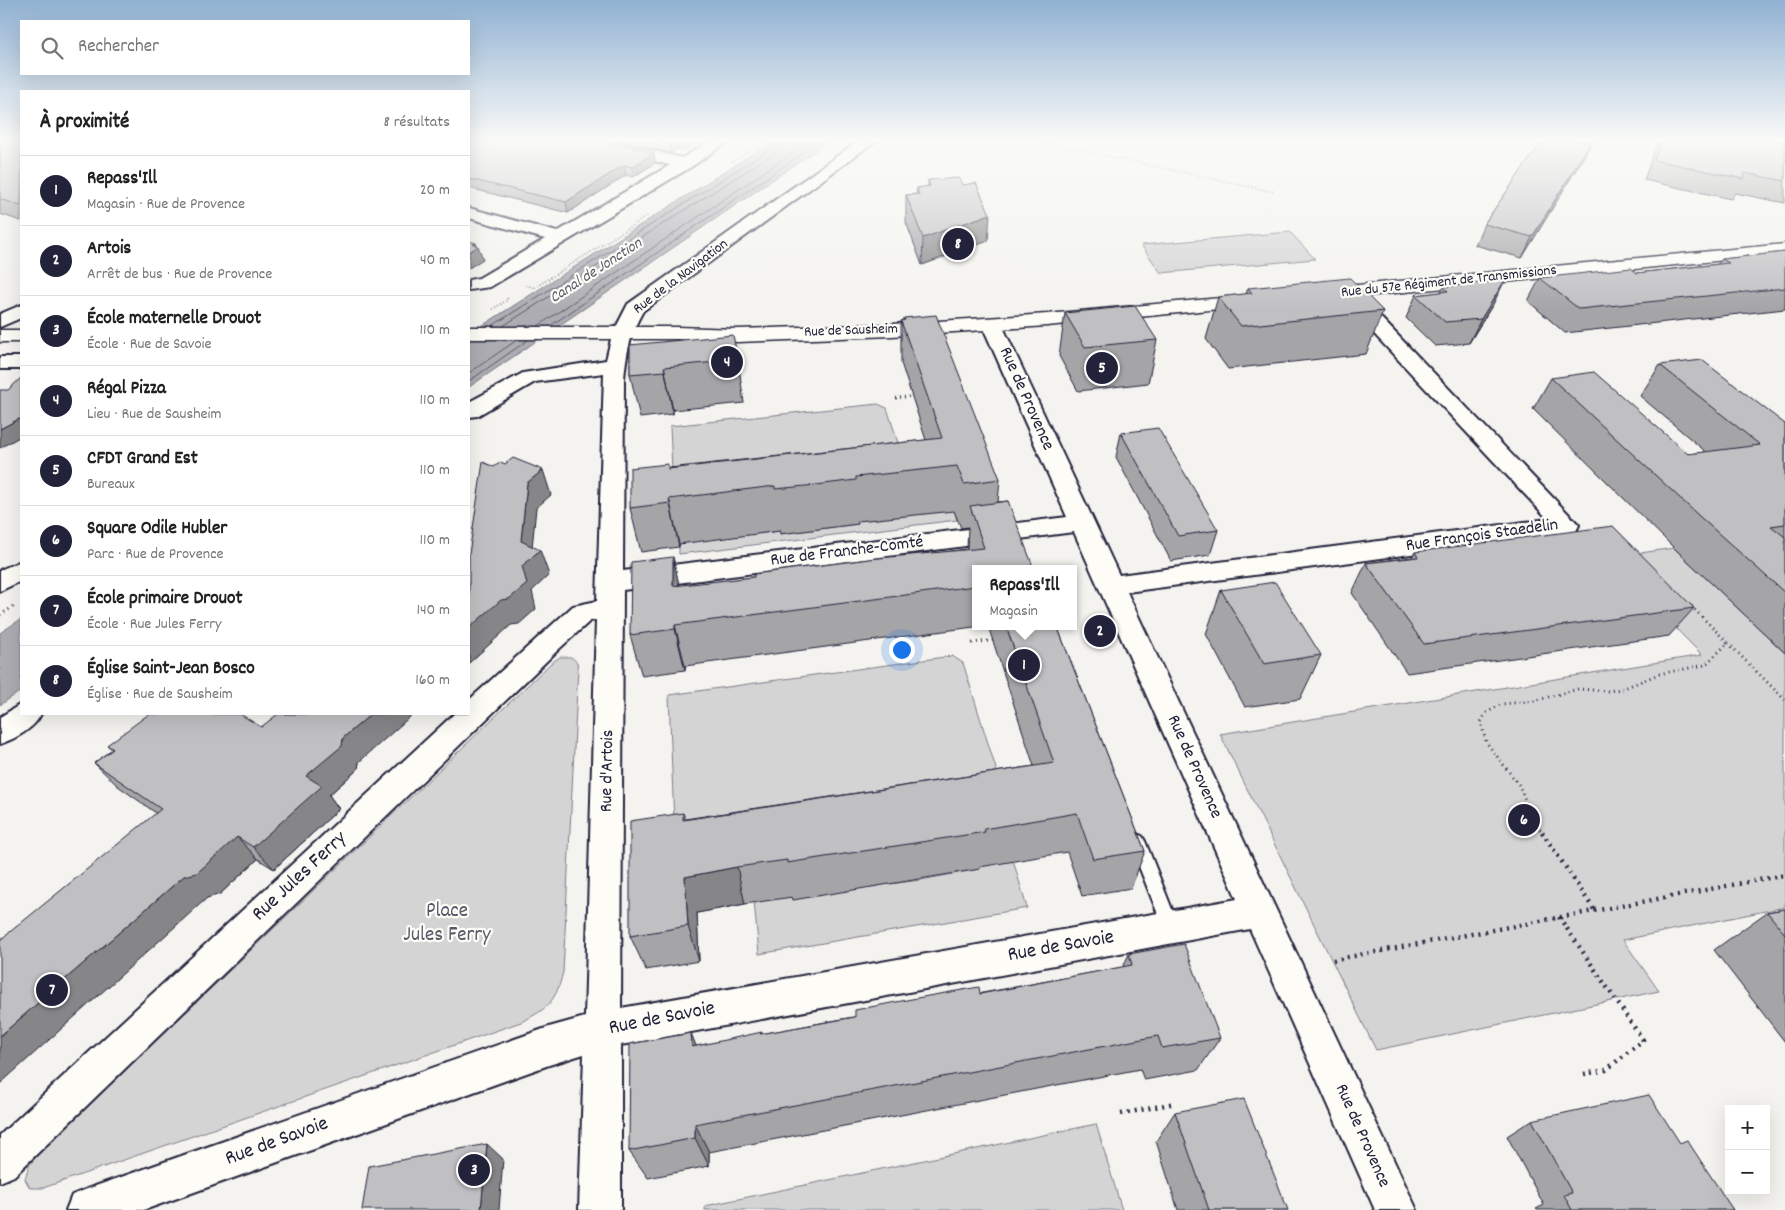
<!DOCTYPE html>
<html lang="fr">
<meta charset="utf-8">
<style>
:root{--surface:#fff;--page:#f6f6f6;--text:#222;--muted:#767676;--line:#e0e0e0;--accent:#22223b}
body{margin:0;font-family:Dekko,sans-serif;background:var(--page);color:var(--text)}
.controls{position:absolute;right:15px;bottom:15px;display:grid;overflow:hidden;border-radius:0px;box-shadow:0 5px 20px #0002}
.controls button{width:45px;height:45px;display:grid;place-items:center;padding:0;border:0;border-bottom:1px solid var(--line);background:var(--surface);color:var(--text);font:25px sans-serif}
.you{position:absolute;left:901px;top:649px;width:18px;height:18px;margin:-12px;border:4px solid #fff;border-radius:50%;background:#1a73e8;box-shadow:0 0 0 8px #1a73e833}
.badge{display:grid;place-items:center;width:32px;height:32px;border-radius:50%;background:var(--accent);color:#fff;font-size:16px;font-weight:700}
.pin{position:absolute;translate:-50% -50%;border:2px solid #fff;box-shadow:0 1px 5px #0006}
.popup{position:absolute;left:972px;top:565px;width:105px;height:65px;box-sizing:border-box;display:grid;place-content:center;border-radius:0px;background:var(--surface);filter:drop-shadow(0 1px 4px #0005);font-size:16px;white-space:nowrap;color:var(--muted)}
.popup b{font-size:19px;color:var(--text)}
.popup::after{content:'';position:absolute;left:50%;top:100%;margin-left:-10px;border:10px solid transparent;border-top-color:var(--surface)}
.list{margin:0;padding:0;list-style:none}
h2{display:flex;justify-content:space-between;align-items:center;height:65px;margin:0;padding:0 20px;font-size:21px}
h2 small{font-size:16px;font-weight:400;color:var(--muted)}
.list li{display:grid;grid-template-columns:32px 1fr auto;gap:15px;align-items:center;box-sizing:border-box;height:70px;padding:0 20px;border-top:1px solid var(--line)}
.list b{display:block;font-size:19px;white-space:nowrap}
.list p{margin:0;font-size:16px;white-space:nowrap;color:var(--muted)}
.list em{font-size:16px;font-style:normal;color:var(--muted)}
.icon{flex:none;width:28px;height:28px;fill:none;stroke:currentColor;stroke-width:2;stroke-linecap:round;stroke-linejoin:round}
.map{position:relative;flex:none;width:1785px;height:1210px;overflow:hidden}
.search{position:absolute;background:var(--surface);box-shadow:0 5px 20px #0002;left:20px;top:20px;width:450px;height:55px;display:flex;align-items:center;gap:12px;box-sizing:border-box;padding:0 18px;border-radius:0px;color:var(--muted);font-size:19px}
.panel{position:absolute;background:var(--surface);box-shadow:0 5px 20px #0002;left:20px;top:90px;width:450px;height:625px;border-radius:0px}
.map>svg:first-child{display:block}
</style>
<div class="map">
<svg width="1785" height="1210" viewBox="0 0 1785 1210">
<rect width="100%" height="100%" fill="#f4f3ef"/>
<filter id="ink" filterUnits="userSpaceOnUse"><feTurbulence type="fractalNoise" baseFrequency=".02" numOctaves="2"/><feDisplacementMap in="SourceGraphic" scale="10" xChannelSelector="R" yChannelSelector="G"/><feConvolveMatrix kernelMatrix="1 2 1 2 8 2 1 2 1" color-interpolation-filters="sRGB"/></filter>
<g filter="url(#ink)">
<path fill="#d5d4d5" stroke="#7c7b88" d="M1290 232 1315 259 1161 273 1141 245Z
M878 404 887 408 904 462 673 493 670 426Z
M954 510 957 520 679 554V543L780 531V534L858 524 857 521Z
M1674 548 1785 653V907L1623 940 1659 991 1376 1050 1220 734 1702 655 1607 558Z
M952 656 963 663 997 772 674 823 669 695Z
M560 657H571L577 662 578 668 563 972C556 1001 548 1009 521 1022L43 1188H30L25 1179 29 1166 39 1153 551 663Z
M1013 860 1027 908 759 954 754 901 921 880 979 869 978 865Z
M1096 1124 1122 1210H705V1206Z"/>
<path fill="#acacb2" stroke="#757582" d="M774 140H831L469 387V334Z
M21 619V691L0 705V633Z"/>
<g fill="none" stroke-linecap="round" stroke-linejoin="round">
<path stroke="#59596b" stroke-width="1" d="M492 326 773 147 776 140
M503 326 776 152 781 147 782 140
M538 326 811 140
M550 326 822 140
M469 373 517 340
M469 381 528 340"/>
<defs>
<path id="lane" d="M1137 834 1142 836 1145 841 1179 927 1177 932 1171 935 1165 932 1129 841 1132 836Z"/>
<path id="street" d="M579 140H606L682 158 712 140H730L691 167 490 287 469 290V280L479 278 545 239 469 218V208L557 232 670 165 581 143Z
M860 140H877L643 311C630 333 626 355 624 379L623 571 1067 517 982 325 985 321H999L1002 325 1119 575 1548 519 1346 304 1344 300 1346 296H1360L1579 525 1576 531 1567 533 1127 592 1417 1210H1375L1250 929 621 1045V1210H579L584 1054 549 1065 144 1210H66L72 1195 87 1189 549 1027 585 1017 596 620 590 621 559 649 14 1176 0 1182V1135L454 714H469V700L573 606 597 601 604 373 535 382 477 416 469 417V402L523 373 606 360 612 335 628 304ZM1074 532 1237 899 621 1008 623 590Z
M21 305V318L0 327V314Z
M0 357H21V369H0Z
M21 561V581L0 591V570Z
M21 704V714H41C35 728 15 739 0 744V717Z"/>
<path id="secondary" d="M1785 244V254L1326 300 1319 298 1316 294 1319 290 1326 288Z
M1253 295 1260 297 1263 301 1260 305 1047 326 892 336 738 342 677 339H469V327H677L738 329 892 324 1047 314Z
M0 330H21V342H0Z"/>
</defs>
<use href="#lane" stroke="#22223b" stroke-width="4"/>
<use href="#street" stroke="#22223b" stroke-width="4"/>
<use href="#secondary" stroke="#22223b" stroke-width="3"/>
<path stroke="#22223b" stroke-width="2" stroke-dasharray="0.5 2.5" stroke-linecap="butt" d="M1032 140 1275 192
M732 162 767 140
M527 285 534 288 649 215
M493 309 507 300 508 296"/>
<path stroke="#22223b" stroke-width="2.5" stroke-dasharray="1 3" stroke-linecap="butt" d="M896 398 916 396"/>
<path stroke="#22223b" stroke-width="3" stroke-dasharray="1 4" stroke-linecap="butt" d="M0 615 16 605
M972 643 996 640
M1728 643 1785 700
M1543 834 1533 819 1519 785 1486 742 1481 722 1486 713 1502 704 1534 701 1578 689 1608 691 1622 689 1659 674 1705 665 1728 643 1691 606"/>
<path stroke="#22223b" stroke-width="4.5" stroke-dasharray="2 5" stroke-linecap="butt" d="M1542 832 1595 911
M1559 917 1643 1040 1606 1070 1579 1075
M1333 960 1785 875
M1121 1114 1175 1103"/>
<use href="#lane" fill="#fdfcf7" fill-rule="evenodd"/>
<use href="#street" fill="#fdfcf7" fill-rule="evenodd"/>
<use href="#secondary" fill="#fdfcf7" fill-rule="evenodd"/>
</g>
<path fill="#a5a4a7" stroke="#22223b" d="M0 140H21V221L0 214Z
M469 140 655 163 633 177 626 175 568 213 469 188Z
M616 140H702L684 150 678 149 671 153Z
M1543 140H1594L1522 258 1475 245 1484 224Z
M1658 140H1785V203L1735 193 1731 199 1644 180Z
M928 180 988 241 922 265 906 222V195H916L917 188 928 187Z
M1785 252V309L1565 333 1528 301 1540 278 1637 273 1718 264 1722 259Z
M1505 280 1493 304 1469 343 1435 346 1406 318 1416 295 1441 292 1443 287Z
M1248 288 1383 311 1366 354 1228 369 1206 339 1218 297 1246 294Z
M1065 313 1157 340 1148 383 1078 391 1059 356Z
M904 318 1000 479 998 502 1008 501 975 569V626H981L685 666V670L642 676 630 635 673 557 679 586 754 577 967 549V548L968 527 961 528 954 511 858 521V524L780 534V531L679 544V547L641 552 630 508 669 468 926 440 901 363V321L904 320Z
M630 345 738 360 744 403 673 410V414L640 418 630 374Z
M1660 365 1785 424V653L1674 548 1533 409 1551 378 1688 454 1706 452 1640 396Z
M1121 433 1218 530 1210 555 1171 561 1116 457Z
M1415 552 1694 608 1669 636 1407 673 1352 593 1366 563 1412 557Z
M1221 590 1321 655 1300 699 1245 707 1206 634Z
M988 626H1057L1145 851 1131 888 1082 896 1067 852 980 867V869L793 900 792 897 745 904 697 913 699 961 646 970 630 936 683 813 685 819 1034 766Z
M261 727 359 762 358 769 329 795 339 809 274 869 258 859 220 894 207 898 156 813 118 786 94 763 112 749 107 745Z
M1785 909V1042L1714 950 1767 912Z
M1129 954 1220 1038 1198 1070 1144 1080 1140 1069 709 1152V1166L648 1178 629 1151 696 1046 1123 967Z
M1175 1112 1288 1210H1178L1156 1141Z
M1532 1120 1680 1143 1733 1210H1537L1536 1209 1544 1205 1507 1136Z"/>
<path fill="#868688" stroke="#22223b" d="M674 140H677L678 149 671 153 669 143Z
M683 140H702L684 150Z
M1592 140H1594L1522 258 1532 237Z
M654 153 655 163 633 177 632 167Z
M624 165 626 175 568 213 566 202Z
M990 214 988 241 922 265 923 238Z
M476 243 477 246H478L483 259 469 268V252L473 244Z
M1505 280 1493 304 1469 343 1481 319Z
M664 367 673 410V414L665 371Z
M19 419 21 421V436L0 448V429Z
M543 470 551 495 536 508 531 558 540 550 549 575 532 591 536 609 519 624 511 625 469 663V628L522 566 521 541 527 483Z
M669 499 679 544V547L670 503Z
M673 557 682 599 673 586Z
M675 625 685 666V670L675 629Z
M371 714H413L359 762 358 769 329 795 339 809 274 869 253 847 306 776 343 738Z
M237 837 258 859 220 894 207 898 0 1084V1036L184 876Z
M737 867 745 904 697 913 699 961 688 926 685 877Z
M691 1033 704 1066 692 1047Z
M695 1124 709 1152V1166L695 1138Z
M487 1144 503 1159 499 1210H481Z"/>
<path fill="#c0bfc2" stroke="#22223b" d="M2 140H21V206L0 199V141Z
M469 140H601L654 153 632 167 624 165 566 202 469 179Z
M656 140H674L669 143Z
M1543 140H1592L1532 237 1484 224Z
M1662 140H1785V181L1744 173V179L1654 160Z
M959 178 962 185 976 183 990 214 923 238 906 195 919 194 917 188 930 186 928 180Z
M469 241 476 243 473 244 478 246 469 252Z
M1785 252V288L1579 309 1540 278 1631 268 1637 273 1729 263 1722 259Z
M1350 278 1383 311 1241 326 1218 297 1252 293 1248 288Z
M1505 280 1481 319 1445 322 1416 295 1448 291 1443 287Z
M1135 306 1157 340 1085 347 1065 313Z
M936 315 1000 479 964 484 957 466 856 477V480L816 485 775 489V486L669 499 670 503 630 508V468L668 464V469L942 438 901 321 905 320 904 318Z
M733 335 738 360 664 367 665 371 630 374V345Z
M1702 360 1785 424V524L1771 526 1785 537V593L1699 516 1551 378 1594 372 1688 454 1760 445 1660 365Z
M21 378V420L19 419 0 429V390H8Z
M1158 428 1218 530 1178 536 1121 433Z
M513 458 543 470 527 483 521 541 540 550 522 566 527 584 509 599 501 600 469 628V554L483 462 494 467 501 462 505 464Z
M1008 501 1034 569H975V586L675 625V629L630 635 631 562 673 557V586L754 577V574L869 559 984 548 970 506Z
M1613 526 1694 608 1424 644 1366 563 1418 557 1415 552Z
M1275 582 1321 655 1264 664 1221 590Z
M1006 626H1057L1145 851 1093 859 1077 813 984 829 985 832 787 863V860L737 867 685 877 688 926 630 936V821L683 813V820L1054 763Z
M149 714H240L261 727 278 714H371L343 738 342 746 306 776 322 786 253 847 237 837 197 873 184 876 0 1036V940L161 809 94 763 113 749 107 745Z
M1785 909V934L1767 912Z
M1184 944 1220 1038 1162 1048 1158 1036 695 1124V1138L629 1151 630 1044 691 1033 692 1047 762 1032 760 1034 855 1017V1010L917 998 979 987 980 994 1132 965 1129 954Z
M1649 1095 1680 1143 1687 1140 1733 1210H1572L1564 1195 1572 1193 1532 1120Z
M1244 1099 1288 1210H1209L1175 1112Z
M487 1144 481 1210H362L369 1166Z"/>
</g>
<linearGradient id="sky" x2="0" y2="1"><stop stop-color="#90b1d2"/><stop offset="0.45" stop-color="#fafaf8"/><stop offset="1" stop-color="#fafaf8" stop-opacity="0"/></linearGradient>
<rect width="1785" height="310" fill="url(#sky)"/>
<g text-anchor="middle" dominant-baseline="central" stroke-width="4.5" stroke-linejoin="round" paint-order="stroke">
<g font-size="15" fill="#22223b" stroke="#fdfcf7">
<text transform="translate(681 277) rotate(-37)">Rue de la Navigation</text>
<text transform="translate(1449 282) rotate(-6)">Rue du 57e Régiment de Transmissions</text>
<text transform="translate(851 331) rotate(-2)">Rue de Sausheim</text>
</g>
<g font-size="16" font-style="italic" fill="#59596b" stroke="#fdfcf7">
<text transform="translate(596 271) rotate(-33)">Canal de Jonction</text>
</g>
<g font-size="18" fill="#22223b" stroke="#fdfcf7">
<text transform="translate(1026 399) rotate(66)">Rue de Provence</text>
<text transform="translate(1482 536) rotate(-8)">Rue François Staedelin</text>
<text transform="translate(847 552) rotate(-7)">Rue de Franche-Comté</text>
<text transform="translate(1194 767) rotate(66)">Rue de Provence</text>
<text transform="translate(608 771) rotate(-89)">Rue d'Artois</text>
<text transform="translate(1362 1136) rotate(66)">Rue de Provence</text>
</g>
<g font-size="21" fill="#22223b" stroke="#fdfcf7">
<text transform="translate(300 877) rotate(-43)">Rue Jules Ferry</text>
<text transform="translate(1061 947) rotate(-10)">Rue de Savoie</text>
<text transform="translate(662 1019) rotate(-11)">Rue de Savoie</text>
<text transform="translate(277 1142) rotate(-20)">Rue de Savoie</text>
</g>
<g font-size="21" fill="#585769" stroke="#fdfcf7">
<text x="447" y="912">Place<tspan x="447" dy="24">Jules Ferry</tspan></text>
</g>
</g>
</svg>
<div class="controls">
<button>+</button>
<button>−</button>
</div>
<div class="you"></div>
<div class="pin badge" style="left:1024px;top:665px">1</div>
<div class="popup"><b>Repass'Ill</b>Magasin</div>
<div class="pin badge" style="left:1100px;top:631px">2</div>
<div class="pin badge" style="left:474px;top:1170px">3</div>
<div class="pin badge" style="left:727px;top:362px">4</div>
<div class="pin badge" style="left:1102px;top:368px">5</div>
<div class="pin badge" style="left:1524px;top:820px">6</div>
<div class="pin badge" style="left:52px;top:990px">7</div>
<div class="pin badge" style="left:958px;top:244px">8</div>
<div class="search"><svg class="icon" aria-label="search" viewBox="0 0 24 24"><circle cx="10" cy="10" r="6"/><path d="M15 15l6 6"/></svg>Rechercher</div>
<section class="panel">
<h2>À proximité<small>8 résultats</small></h2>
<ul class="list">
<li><span class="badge">1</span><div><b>Repass'Ill</b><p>Magasin · Rue de Provence</p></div><em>20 m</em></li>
<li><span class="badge">2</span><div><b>Artois</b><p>Arrêt de bus · Rue de Provence</p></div><em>40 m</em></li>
<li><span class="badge">3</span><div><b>École maternelle Drouot</b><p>École · Rue de Savoie</p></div><em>110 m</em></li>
<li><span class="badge">4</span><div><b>Régal Pizza</b><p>Lieu · Rue de Sausheim</p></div><em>110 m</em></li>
<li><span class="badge">5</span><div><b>CFDT Grand Est</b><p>Bureaux</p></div><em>110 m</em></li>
<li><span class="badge">6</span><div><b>Square Odile Hubler</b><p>Parc · Rue de Provence</p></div><em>110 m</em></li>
<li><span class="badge">7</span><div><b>École primaire Drouot</b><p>École · Rue Jules Ferry</p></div><em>140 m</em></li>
<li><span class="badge">8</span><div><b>Église Saint-Jean Bosco</b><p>Église · Rue de Sausheim</p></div><em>160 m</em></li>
</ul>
</section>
</div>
